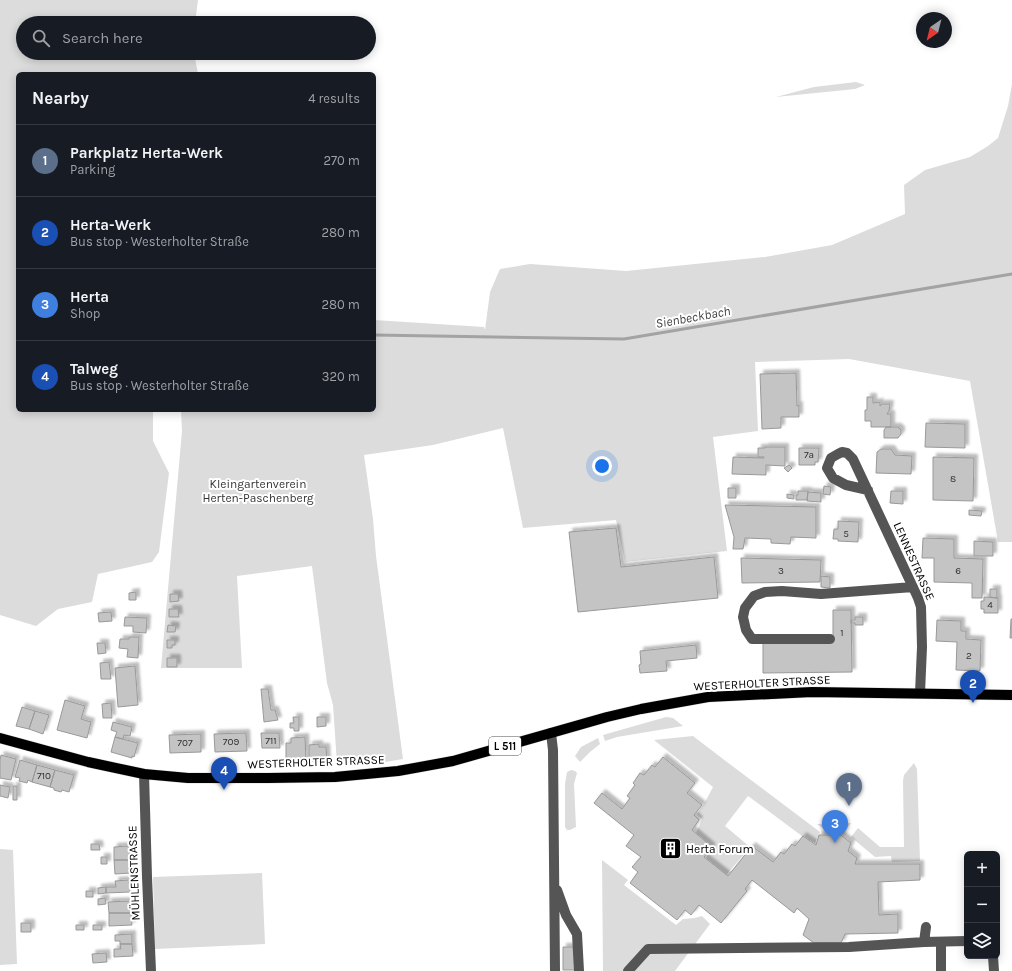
<!DOCTYPE html>
<meta charset="utf-8">
<style>
:root{--surface:#171b24;--page:#20242c;--text:#f1f3f6;--muted:#9ea1a6;--line:#363941;--accent:#0b8043}
body{margin:0;font-family:Karla,sans-serif;background:var(--page);color:var(--text)}
.controls{position:absolute;right:12px;bottom:12px;display:grid;overflow:hidden;border-radius:6px;box-shadow:0 2px 10px #0003}
.controls button{width:36px;height:36px;display:grid;place-items:center;padding:0;border:0;border-bottom:1px solid var(--line);background:var(--surface);color:var(--text);font:20px sans-serif}
.compass{position:absolute;left:916px;top:12px;width:36px;height:36px;border-radius:50%;background:var(--surface);box-shadow:0 2px 10px #0003;rotate:215deg}
.you{position:absolute;left:602px;top:466px;width:14px;height:14px;margin:-10px;border:3px solid #fff;border-radius:50%;background:#1a73e8;box-shadow:0 0 0 6px #1a73e833}
.badge{display:grid;place-items:center;width:26px;height:26px;border-radius:50%;background:var(--accent);color:#fff;font-size:13px;font-weight:700}
.pin{position:absolute;translate:-50% -33px;filter:drop-shadow(0 1px 2px #0008)}
.pin::after{content:'';position:absolute;top:21px;width:14px;height:12px;background:inherit;clip-path:polygon(0 0,100% 0,50% 100%)}
.list{margin:0;padding:0;list-style:none}
h2{display:flex;justify-content:space-between;align-items:center;height:52px;margin:0;padding:0 16px;font-size:17px}
h2 small{font-size:13px;font-weight:400;color:var(--muted)}
.list li{display:grid;grid-template-columns:26px 1fr auto;gap:12px;align-items:center;box-sizing:border-box;height:72px;padding:0 16px;border-top:1px solid var(--line)}
.list b{display:block;font-size:15px;white-space:nowrap}
.list p{margin:0;font-size:13px;white-space:nowrap;color:var(--muted)}
.list em{font-size:13px;font-style:normal;color:var(--muted)}
.icon{flex:none;width:22px;height:22px;fill:none;stroke:currentColor;stroke-width:2;stroke-linecap:round;stroke-linejoin:round}
.map{position:relative;flex:none;width:1012px;height:971px;overflow:hidden}
.search{position:absolute;background:var(--surface);box-shadow:0 2px 10px #0003;left:16px;top:16px;width:360px;height:44px;display:flex;align-items:center;gap:10px;box-sizing:border-box;padding:0 14px;border-radius:22px;color:var(--muted);font-size:15px}
.panel{position:absolute;background:var(--surface);box-shadow:0 2px 10px #0003;left:16px;top:72px;width:360px;height:340px;border-radius:6px}
.map>svg:first-child{display:block}
</style>
<div class="map">
<svg width="1012" height="971" viewBox="0 0 1012 971">
<defs>
<filter id="shadow"><feDropShadow dx="3.5" dy="-3.5" stdDeviation="1" flood-color="#0004"/></filter>
</defs>
<rect width="100%" height="100%" fill="#fff"/>
<path fill="#dcdcdc" d="M0 0H198L195 23H23V53H194L198 74H18V410H153V441L169 473 159 552 152 562 98 574 92 602 58 609 36 626 0 615Z
M856 82 865 85 855 89 776 97 814 87Z
M1012 84V542H998L970 381 849 359 755 362 758 431 713 437 727 551 625 562 616 520 523 528 503 428 433 445 364 455 373 519 376 556 403 759 373 764H337L333 705 327 683 312 566 237 576 242 668H161L182 431 181 410H374V320L484 327 485 330 490 292 500 269 530 264 626 271 765 257 832 245 905 214 904 185 925 170 970 157 988 146 998 138 1008 106Z
M666 717 673 718 683 726 617 737 605 741 603 735Z
M693 736 727 762 820 832 815 843 802 836 748 796 725 826 750 847 726 875 706 858 713 847 696 833 702 819 697 814 704 804 713 787 654 740Z
M598 738 600 744 590 752 580 762 575 756 581 747Z
M914 763 917 769 920 861 892 862 891 856 875 857 851 837 858 828 880 847H904L903 781 904 775Z
M571 770 575 771 577 773 574 784 576 827 570 830H567L565 827V784L567 772Z
M851 823 844 832H828L817 824Z
M0 849 13 850 17 964 0 965Z
M602 860 628 880 624 885 676 925 683 919 695 918 702 916 710 924 675 971H603Z
M262 873 265 944 155 949 153 877Z"/>
<g fill="none" stroke-linecap="round" stroke-linejoin="round">
<path stroke="#a3a3a3" stroke-width="3" d="M374 335 624 339 1012 274"/>
</g>
<path fill="#c4c4c4" stroke="#999" filter="url(#shadow)" d="M796 373 797 406 799 405V417H781V428L762 429 760 374Z
M867 397H873V403L880 402V406L882 404H890L889 411 887 414H891V427H871V421H865V410H867Z
M926 423 965 424V448L925 447Z
M886 427H898L901 430V434L898 438H884V430Z
M765 447H785V466L766 465V475L732 474 733 457 764 458V457H758V448H765Z
M799 448H819L818 462H815V465H799Z
M881 449H891L895 455 912 456 911 474 876 473 877 452Z
M933 457 974 458 973 501 933 500Z
M789 465 792 468 788 472 784 468Z
M824 486 831 487 830 495 823 494Z
M728 488H736V498H728Z
M798 491H808L807 500H796V495H798Z
M891 491H903V504L890 503Z
M808 492 821 493V502L807 501Z
M787 494 794 495V499L787 498Z
M725 505 816 507V538L791 537 790 544 771 543V539L745 538 743 549H733L734 537Z
M969 510 982 511 981 516 969 515Z
M838 521 859 522 858 542 838 541V539H833L834 529H838Z
M616 528 621 567 714 557 718 598 578 612 569 532Z
M923 538 954 539V558L983 559 982 598H972V583L934 582V558H922Z
M974 541 993 542V556H974Z
M741 558 821 560 820 582 742 583Z
M821 576 830 577V588L821 587Z
M990 589H997V598L990 597Z
M136 592V600H129V593Z
M170 594H178L179 601 170 602Z
M984 597 998 598V613H984V609H981V601H984Z
M169 609H178L179 617H169Z
M833 610H851L852 672 763 673V643H833Z
M111 612 112 621 99 622 98 613Z
M125 617 147 618 146 633 133 632V626H124Z
M855 617H863V625H855V623H851V620H855Z
M1011 619H1012V638H1010Z
M937 620 961 621V631H966V639L981 640 980 671 956 670 957 642 936 641Z
M168 625 176 626 175 632H167Z
M129 637H139L138 658 127 657 128 649 119 648 120 639H129Z
M167 640H175V645H172V648H167Z
M97 643H105L106 653 98 654Z
M696 645 697 658 666 661 667 671 640 673 639 665 641 664 640 651Z
M167 658H177V667H167Z
M109 662 111 679H101L100 663Z
M135 666 138 705 118 707 115 668Z
M261 689H268L271 710H275L278 720 264 722Z
M65 700 85 706 81 719 91 722 87 738 57 730Z
M111 703 112 718H103L102 704Z
M22 707 35 711 29 729 16 726Z
M35 711 49 715 43 734 29 729Z
M293 717H299V731H294V728H290V723H294Z
M317 717H326V726L317 727Z
M113 722 132 727 130 736 124 735 123 739 115 737 117 732 111 730Z
M246 733 247 751 215 752 214 734Z
M261 733H279L280 748H262Z
M201 734V752L170 753 169 735Z
M115 737 138 743 134 757 132 756V758L111 752Z
M305 737 306 762H286V743H291V738Z
M319 744V747H326L327 761H309V745Z
M1 755 16 759 11 780 0 778V760Z
M663 757 695 783 687 793 702 805 694 815 699 820 692 830 712 847 704 857 728 876 752 846 773 862 781 852 784 854 792 844 795 846 803 836 816 845 819 835H841L851 843 848 851 857 858 855 864H920V880L878 882 879 915 898 914V933L845 934 841 943H814L803 935 809 919 797 908 794 913 752 880 745 889 747 891 721 923 699 905 691 915 685 910 677 920 630 883 638 872 632 867 641 857 626 846 634 835 594 803 602 793 622 809 630 798 627 796 635 785 633 783 640 773 644 775 652 765 655 767Z
M20 760 37 765 32 782 28 780 27 783 19 781 20 778 15 777Z
M37 765 55 770 50 787 32 782Z
M55 770 74 775 69 792 62 790 61 792 54 790V788L50 787Z
M0 785 10 787 8 798 0 796Z
M13 786H17V800H13Z
M91 844H99L100 850H91Z
M129 846 130 860H114V847Z
M101 857H107V864H101Z
M114 860H130L131 873 115 874Z
M129 880 130 892 106 893V887H116L115 881Z
M106 887V893L98 894V888Z
M86 891H93V897H86Z
M105 898 106 904 98 905V899Z
M131 901V913H109L108 902Z
M109 913H131L132 925 109 926Z
M21 923H31V932H21Z
M76 925H84V930H76Z
M93 925H102V930H93Z
M132 934V944H120V941H115V935Z
M120 944H132L133 956 114 957V949H121Z
M563 947H575V970H563Z
M106 953 107 962 93 963 92 954Z"/>
<g fill="none" stroke-linecap="round" stroke-linejoin="round">
<defs>
<path id="major" d="M0 738 88 762 144 774 188 778H268L335 777 398 771 453 761 607 717 641 709 708 697 812 692 1012 695"/>
</defs>
<use href="#major" stroke="#dbdbdb" stroke-width="11"/>
<path stroke="#555" stroke-width="10" d="M868 490 846 485 833 478 827 468 831 458 838 454 842 452 847 453 853 459 918 598 921 607 922 647 920 693
M830 639H752L746 630 743 617 745 608 754 596 765 592 782 591 821 594 913 587
M551 733 553 750 555 971
M144 774 147 877 151 971
M557 890 566 915 577 934 579 971
M924 942 967 941
M941 942V971
M993 956 994 971
M628 971 648 949 849 947 924 942 926 927"/>
<use href="#major" stroke="#000" stroke-width="10"/>
</g>
<defs>
<symbol id="building-square" viewBox="-11 -11 22 22"><rect x="-9" y="-9" width="18" height="18" rx="4" fill="#000" stroke="#fff"/><path d="M-4-6H4V6H1V3H-1V6H-4ZM-2.5-4.3h1.7v1.8h-1.7ZM.8-4.3h1.7v1.8H.8ZM-2.5-1h1.7V.8h-1.7ZM.8-1h1.7V.8H.8Z" fill="#fff"/></symbol>
</defs>
<g fill-rule="evenodd">
<use href="#building-square" x="658" y="836" width="25" height="25"/>
</g>
<g text-anchor="middle" dominant-baseline="central" stroke-width="4" stroke-linejoin="round" paint-order="stroke">
<g font-size="10" fill="#313131">
<text x="809" y="455">7a</text>
<text x="953" y="479">8</text>
<text x="846" y="534">5</text>
<text x="781" y="571">3</text>
<text x="958" y="571">6</text>
<text x="990" y="605">4</text>
<text x="842" y="633">1</text>
<text x="969" y="656">2</text>
<text x="271" y="741">711</text>
<text x="231" y="742">709</text>
<text x="185" y="743">707</text>
<text x="44" y="776">710</text>
</g>
<rect fill="#fff" stroke="#4c4c4c" stroke-width="1" x="489" y="737" width="32" height="18" rx="3"/>
<g font-size="11" font-weight="bold" fill="#000">
<text x="505" y="746">L 511</text>
</g>
<g font-size="12" fill="#333" stroke="#fff">
<text x="258" y="484">Kleingartenverein<tspan x="258" dy="14">Herten-Paschenberg</tspan></text>
</g>
<g font-size="12" fill="#000" stroke="#fff">
<text transform="translate(914 561) rotate(66)">LENNESTRASSE</text>
<text transform="translate(762 683) rotate(-3)">WESTERHOLTER STRASSE</text>
<text transform="translate(316 762) rotate(-2)">WESTERHOLTER STRASSE</text>
<text transform="translate(134 873) rotate(-92)">MÜHLENSTRASSE</text>
</g>
<g font-size="12" fill="#000" stroke="#fff" text-anchor="start">
<text x="686" y="849">Herta Forum</text>
</g>
<g font-size="13" font-style="italic" fill="#444" stroke="#fff">
<text transform="translate(693 317) rotate(-10)">Sienbeckbach</text>
</g>
</g>
</svg>
<div class="controls">
<button>+</button>
<button>−</button>
<button><svg class="icon" aria-label="layers" viewBox="0 0 24 24"><path d="M12 4l9 5-9 5-9-5zM3 14l9 5 9-5"/></svg></button>
</div>
<svg class="compass" viewBox="-18 -18 36 36"><path d="M0-13l5 13h-10z" fill="#e53935"/><path d="M0 13l5-13h-10z" fill="#9ea1a6"/></svg>
<div class="you"></div>
<div class="pin badge" style="left:849px;top:806px;background:#5c6f8a">1</div>
<div class="pin badge" style="left:973px;top:703px;background:#1a4fb4">2</div>
<div class="pin badge" style="left:835px;top:843px;background:#3f7fe0">3</div>
<div class="pin badge" style="left:224px;top:790px;background:#1a4fb4">4</div>
<div class="search"><svg class="icon" aria-label="search" viewBox="0 0 24 24"><circle cx="10" cy="10" r="6"/><path d="M15 15l6 6"/></svg>Search here</div>
<section class="panel">
<h2>Nearby<small>4 results</small></h2>
<ul class="list">
<li><span class="badge" style="background:#5c6f8a">1</span><div><b>Parkplatz Herta-Werk</b><p>Parking</p></div><em>270 m</em></li>
<li><span class="badge" style="background:#1a4fb4">2</span><div><b>Herta-Werk</b><p>Bus stop · Westerholter Straße</p></div><em>280 m</em></li>
<li><span class="badge" style="background:#3f7fe0">3</span><div><b>Herta</b><p>Shop</p></div><em>280 m</em></li>
<li><span class="badge" style="background:#1a4fb4">4</span><div><b>Talweg</b><p>Bus stop · Westerholter Straße</p></div><em>320 m</em></li>
</ul>
</section>
</div>
